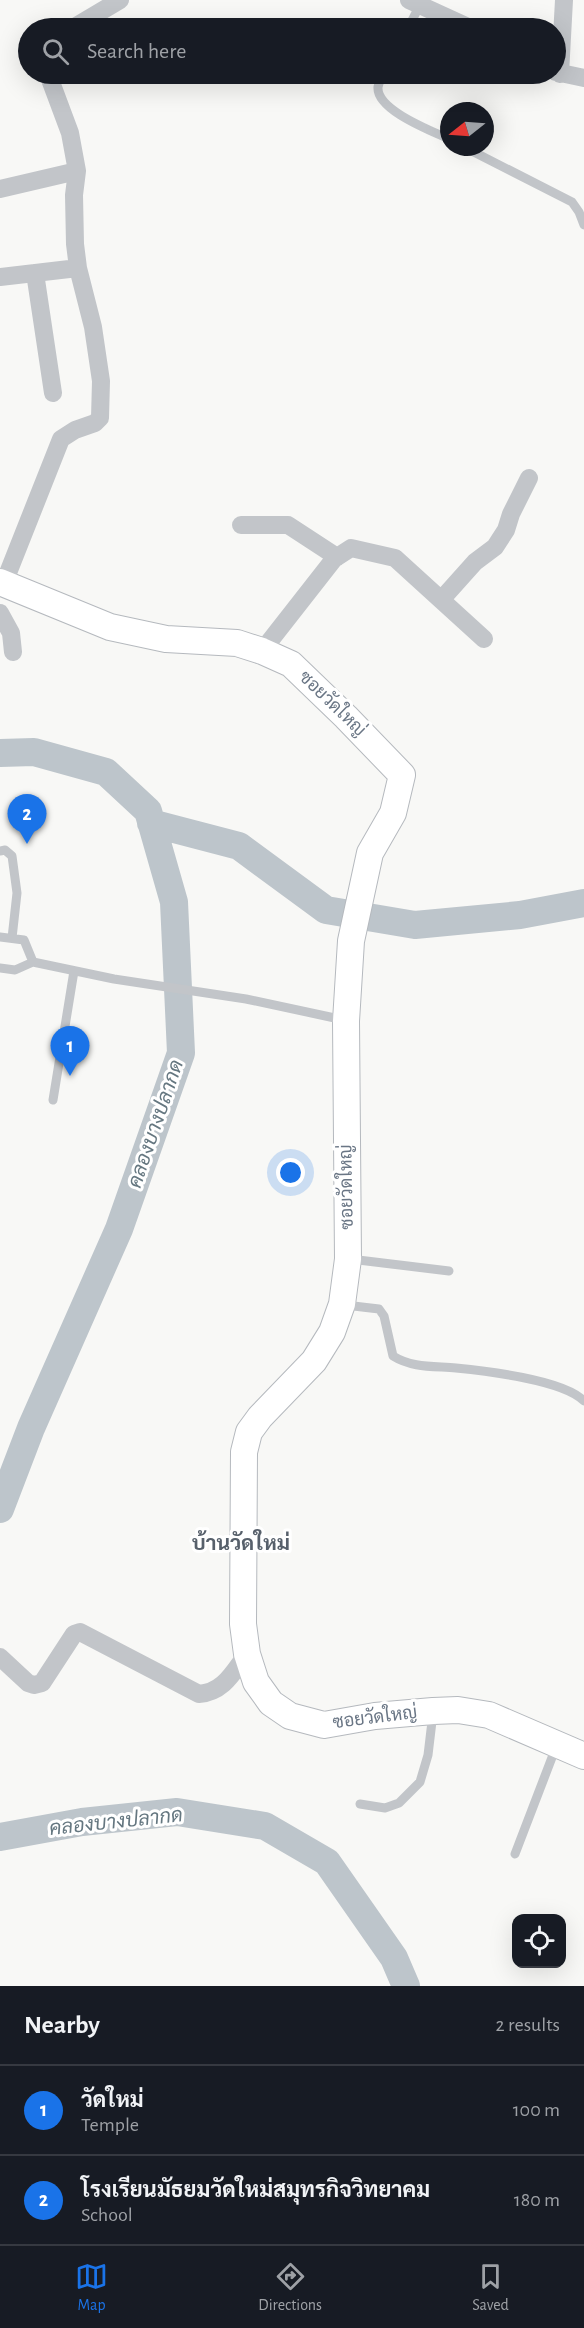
<!DOCTYPE html>
<meta charset="utf-8">
<style>
:root{--surface:#171b24;--page:#20242c;--text:#f1f3f6;--muted:#9ea1a6;--line:#363941;--accent:#1a73e8}
body{margin:0;font-family:"Alegreya Sans",Sarabun,sans-serif;background:var(--page);color:var(--text)}
.controls{position:absolute;right:18px;bottom:18px;display:grid;overflow:hidden;border-radius:12px;box-shadow:0 6px 24px #0002}
.controls button{width:54px;height:54px;display:grid;place-items:center;padding:0;border:0;border-bottom:2px solid var(--line);background:var(--surface);color:var(--text);font:30px sans-serif}
.compass{position:absolute;left:440px;top:102px;width:54px;height:54px;border-radius:50%;background:var(--surface);box-shadow:0 6px 24px #0002;rotate:253deg}
.you{position:absolute;left:291px;top:1173px;width:21px;height:21px;margin:-15px;border:4px solid #fff;border-radius:50%;background:#1a73e8;box-shadow:0 0 0 9px #1a73e833}
.badge{display:grid;place-items:center;width:39px;height:39px;border-radius:50%;background:var(--accent);color:#fff;font-size:20px;font-weight:700}
.pin{position:absolute;translate:-50% -50px;filter:drop-shadow(0 2px 3px #0008)}
.pin::after{content:'';position:absolute;top:32px;width:21px;height:18px;background:inherit;clip-path:polygon(0 0,100% 0,50% 100%)}
.list{margin:0;padding:0;list-style:none}
h2{display:flex;justify-content:space-between;align-items:center;height:78px;margin:0;padding:0 24px;font-size:26px}
h2 small{font-size:20px;font-weight:400;color:var(--muted)}
.list li{display:grid;grid-template-columns:39px 1fr auto;gap:18px;align-items:center;box-sizing:border-box;height:90px;padding:0 24px;border-top:2px solid var(--line)}
.list b{display:block;font-size:22px;white-space:nowrap}
.list p{margin:0;font-size:20px;white-space:nowrap;color:var(--muted)}
.list em{font-size:20px;font-style:normal;color:var(--muted)}
.icon{flex:none;width:33px;height:33px;fill:none;stroke:currentColor;stroke-width:2;stroke-linecap:round;stroke-linejoin:round}
.map{position:relative;flex:none;width:584px;height:1986px;overflow:hidden}
.search{position:absolute;background:var(--surface);box-shadow:0 6px 24px #0002;left:18px;right:18px;top:18px;height:66px;display:flex;align-items:center;gap:15px;box-sizing:border-box;padding:0 21px;border-radius:33px;color:var(--muted);font-size:22px}
.sheet{height:258px;background:var(--surface)}
nav{display:flex;justify-content:space-around;align-items:center;box-sizing:border-box;height:84px;border-top:2px solid var(--line);background:var(--surface);font-size:16px;color:var(--muted)}
nav a{display:grid;justify-items:center;gap:3px}
nav .on{color:var(--accent)}
.map>svg:first-child{display:block}
</style>
<div class="map">
<svg width="584" height="1986" viewBox="0 0 584 1986">
<rect width="100%" height="100%" fill="#f8f8f6"/>
<g fill="none" stroke-linecap="round" stroke-linejoin="round">
<path stroke="#bdc5cb" stroke-width="28" d="M0 753 34 752 106 772 148 811 174 902 181 1053 119 1229 31 1428 0 1509
M151 823 239 846 326 910 415 925 520 915 584 903
M0 1837 82 1822 177 1812 265 1826 327 1862 394 1958 406 1986"/>
<defs>
<path id="secondary" d="M0 582 110 627 166 639 237 643 262 651 291 664 346 717 402 775 393 813 370 853 351 941 346 1021 348 1259 342 1304 332 1332 314 1361 260 1417 249 1432 244 1452 243 1624 247 1654 256 1682 271 1703 290 1716 324 1725 375 1716 433 1711 458 1710 489 1715 584 1756"/>
</defs>
<use href="#secondary" stroke="#b5b9be" stroke-width="28"/>
<path stroke="#c2c5c9" stroke-width="9" d="M408 28 420 5
M384 74C382 77 379 82 378 87 376 110 432 131 449 139
M464 147 572 202 579 212 584 225
M0 851 5 850 12 856 17 893 12 938
M0 937 24 940 33 962
M0 968 15 970 33 962 114 979 246 999 344 1020
M53 1100 74 971
M350 1259 449 1271
M345 1305 379 1309 384 1316 393 1356C412 1368 434 1366 456 1368 486 1371 564 1380 584 1401
M360 1804 385 1808 399 1803 420 1782 428 1755 433 1713
M515 1854 556 1747"/>
<path stroke="#c2c5c9" stroke-width="18" d="M409 0 470 28
M73 28 120 0
M556 72 584 78
M560 74 564 0
M0 189 77 171
M35 273 53 393
M0 277 78 268
M241 525H288L337 557
M4 583 61 439 75 430 95 423 100 418 101 381 93 327 78 268 75 244 74 195 77 171 70 133 48 74
M441 600 475 562 495 547 506 530 511 514 529 478
M0 613 11 633 13 652
M262 651 334 559 351 548 395 558 484 639
M0 1657 28 1683 34 1685 42 1683 74 1634 80 1632 199 1694C224 1692 233 1672 247 1654"/>
<use href="#secondary" stroke="#fff" stroke-width="26"/>
</g>
<g text-anchor="middle" dominant-baseline="central" stroke-width="6" stroke-linejoin="round" paint-order="stroke">
<g font-size="18" fill="#6a7685" stroke="#fff">
<text transform="translate(332 704) rotate(44)">ซอยวัดใหญ่</text>
<text transform="translate(347 1187) rotate(-91)">ซอยวัดใหญ่</text>
<text transform="translate(375 1718) rotate(-7)">ซอยวัดใหญ่</text>
</g>
<g font-size="20" font-style="italic" fill="#657780" stroke="#fff">
<text transform="translate(156 1124) rotate(-71)">คลองบางปลากด</text>
<text transform="translate(116 1822) rotate(-6)">คลองบางปลากด</text>
</g>
<g font-size="21" font-weight="bold" fill="#57606b" stroke="#fff">
<text x="241" y="1543">บ้านวัดใหม่</text>
</g>
</g>
</svg>
<div class="controls">
<button><svg class="icon" aria-label="locate" viewBox="0 0 24 24"><circle cx="12" cy="12" r="6"/><path d="M12 2v4M12 18v4M2 12h4M18 12h4"/></svg></button>
</div>
<svg class="compass" viewBox="-18 -18 36 36"><path d="M0-13l5 13h-10z" fill="#e53935"/><path d="M0 13l5-13h-10z" fill="#9ea1a6"/></svg>
<div class="you"></div>
<div class="pin badge" style="left:70px;top:1076px">1</div>
<div class="pin badge" style="left:27px;top:844px">2</div>
<div class="search"><svg class="icon" aria-label="search" viewBox="0 0 24 24"><circle cx="10" cy="10" r="6"/><path d="M15 15l6 6"/></svg>Search here</div>
</div>
<section class="sheet">
<h2>Nearby<small>2 results</small></h2>
<ul class="list">
<li><span class="badge">1</span><div><b>วัดใหม่</b><p>Temple</p></div><em>100 m</em></li>
<li><span class="badge">2</span><div><b>โรงเรียนมัธยมวัดใหม่สมุทรกิจวิทยาคม</b><p>School</p></div><em>180 m</em></li>
</ul>
</section>
<nav>
<a class="on"><svg class="icon" aria-label="map" viewBox="0 0 24 24"><path d="M3 6l6-2 6 2 6-2v14l-6 2-6-2-6 2zM9 4v14M15 6v14"/></svg>Map</a>
<a><svg class="icon" aria-label="directions" viewBox="0 0 24 24"><path d="M12 3l9 9-9 9-9-9zM9 14v-3h6M13 9l2 2-2 2"/></svg>Directions</a>
<a><svg class="icon" aria-label="saved" viewBox="0 0 24 24"><path d="M7 4h10v16l-5-4-5 4z"/></svg>Saved</a>
</nav>
